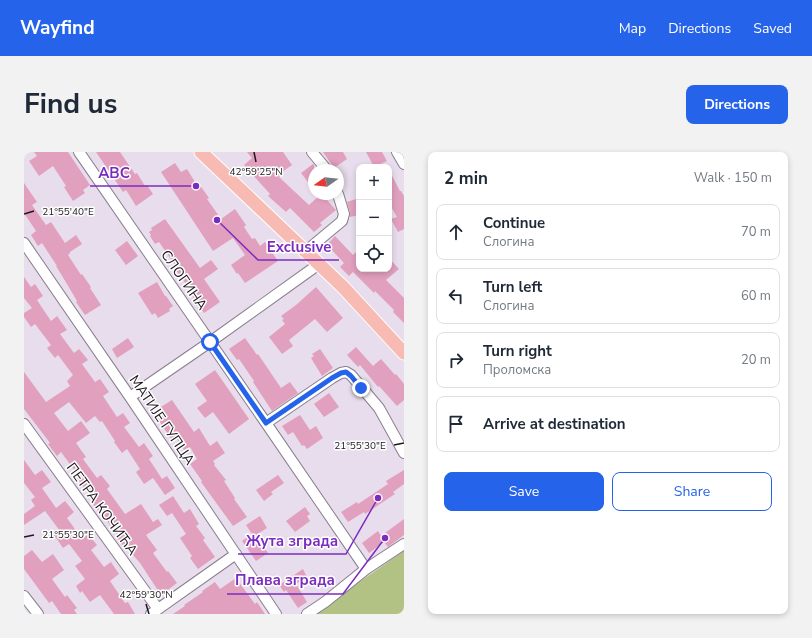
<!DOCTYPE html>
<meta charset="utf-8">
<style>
:root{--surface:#fff;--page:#f2f2f3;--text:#1f2937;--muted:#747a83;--line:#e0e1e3;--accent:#2563eb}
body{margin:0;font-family:"Nunito Sans",sans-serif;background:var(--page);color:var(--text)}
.controls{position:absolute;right:12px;top:12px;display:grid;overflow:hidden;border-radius:8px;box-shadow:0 2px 6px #0003}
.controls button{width:36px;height:36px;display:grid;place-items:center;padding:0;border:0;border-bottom:1px solid var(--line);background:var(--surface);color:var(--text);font:20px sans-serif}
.compass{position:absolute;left:284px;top:12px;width:36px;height:36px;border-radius:50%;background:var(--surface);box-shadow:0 2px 6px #0003;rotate:256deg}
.stop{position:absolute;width:12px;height:12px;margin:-9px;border:3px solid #2563eb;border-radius:50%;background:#fff}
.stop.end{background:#2563eb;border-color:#fff;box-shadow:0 1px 4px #0008}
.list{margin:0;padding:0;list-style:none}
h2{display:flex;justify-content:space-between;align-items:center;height:52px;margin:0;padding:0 16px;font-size:17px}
h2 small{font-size:13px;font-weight:400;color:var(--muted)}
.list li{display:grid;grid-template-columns:26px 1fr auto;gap:12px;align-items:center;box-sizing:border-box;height:56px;margin:0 8px 8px;padding:0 8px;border:1px solid var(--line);border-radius:8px}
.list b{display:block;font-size:15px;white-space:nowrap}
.list p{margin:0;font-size:13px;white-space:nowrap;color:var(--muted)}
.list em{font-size:13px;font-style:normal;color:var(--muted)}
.actions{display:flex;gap:8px;padding:12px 16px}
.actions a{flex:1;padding:9px 0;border:1px solid var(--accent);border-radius:8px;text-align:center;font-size:14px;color:var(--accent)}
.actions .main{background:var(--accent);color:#fff}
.icon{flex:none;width:22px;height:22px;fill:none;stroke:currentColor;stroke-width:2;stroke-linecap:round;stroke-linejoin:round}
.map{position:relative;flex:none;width:380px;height:462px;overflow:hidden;border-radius:8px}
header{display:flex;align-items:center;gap:24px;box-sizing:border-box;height:56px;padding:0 20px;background:var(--accent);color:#fff}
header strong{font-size:19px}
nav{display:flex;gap:22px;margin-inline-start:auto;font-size:14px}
.intro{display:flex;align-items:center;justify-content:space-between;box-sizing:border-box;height:96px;padding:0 24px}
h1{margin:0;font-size:28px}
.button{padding:10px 18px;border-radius:8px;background:var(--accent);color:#fff;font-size:14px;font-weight:700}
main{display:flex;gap:24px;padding:0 24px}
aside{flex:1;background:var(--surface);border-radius:8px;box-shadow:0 2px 6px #0003}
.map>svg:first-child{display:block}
</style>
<header>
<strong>Wayfind</strong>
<nav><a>Map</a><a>Directions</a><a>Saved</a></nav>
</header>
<div class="intro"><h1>Find us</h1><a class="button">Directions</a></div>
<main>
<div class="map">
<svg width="380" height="462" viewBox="0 0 380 462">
<rect width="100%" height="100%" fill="#e8ddec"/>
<path fill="#b2c184" d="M380 399V462H289Z"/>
<path fill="#e1a0be" d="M10 0H44L66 33 59 38 61 41 49 49 40 35 42 34 29 14 15 24 5 9 13 4Z
M72 0H96L111 22 113 21 121 34 123 33 129 42 112 54 102 38 99 40Z
M223 0H259L268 13 254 23 256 24 255 25 285 53 297 42H308V46L303 48 312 58 296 71 298 73 290 80 266 56 262 60 244 44 246 42 220 13 228 6Z
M299 0H319L323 7 310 16Z
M342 0H358L363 9 350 15Z
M151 11 157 20 163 17 171 30 173 29 185 46 183 47 197 67 211 57 222 73 220 75 228 87 231 86 236 94 241 90 254 109 221 131 214 121 213 122 207 113 221 103 209 86 189 99 137 20Z
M289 12 290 13V38L277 21Z
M365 18 376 39H377L380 44V77L374 80 367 67 373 65 365 51Z
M0 31 13 50 8 53 22 73 27 70 41 91 52 83 58 92 46 100V101L44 103 57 123 58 122 67 135 66 136 77 153 61 163 52 150 53 149 43 132 32 114H33L18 91 14 94 7 83 12 79 0 61Z
M335 46V63L326 65V60L323 50Z
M141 67 176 116 187 108 194 117 180 127 196 150 180 161 161 133 162 132 149 114 151 113 135 90 131 92 126 84 127 83 125 80 128 78 127 76Z
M311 84 329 103 335 97V117H365V106L375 117 362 128 380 146V171L369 160 370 158 351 139 350 141 329 120 325 124 316 115 320 111 303 93Z
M103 89 114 104 102 113 91 98Z
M0 125 7 135 11 132 19 144 13 148 27 169 33 164 43 178 36 182 50 201 55 197 64 208 58 212 71 230 76 227 85 240 79 244 93 265 99 261 106 271 100 275 115 295 120 291 129 304 125 307 138 327 143 324 151 336 141 343 129 326 120 332 112 320 116 317 103 297 98 301 90 290 91 289 78 269 76 270 71 264 62 271 45 250 30 261 44 279 57 269 66 281 52 291 62 305 59 307 73 326 77 323 86 334 83 337 101 362 117 352 129 370 134 367 138 373 122 383 133 398 129 401 143 420 144 419 153 431 137 443 116 411 103 396 101 397 93 385 94 384 78 362 77 363 69 352 71 351 60 336 49 320 51 319 37 300 33 304 24 292 26 291 0 257V220L22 250 46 234 43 229 49 223 34 203 31 206 23 196 27 193 11 172 7 175 0 165V161L8 156 0 146Z
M133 130 141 144H142L149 154 145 157 146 159 134 166 131 161 128 163 114 141Z
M292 135 319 166 303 180 291 167 265 188 269 194 258 202 245 185 261 172 258 168 260 167 257 164 272 153Z
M104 186 110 195 93 206 88 197Z
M221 186 233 203 234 202 257 236 266 230 274 241 248 259 229 230 230 229 215 207 213 208 205 197Z
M332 195 349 214 357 207 371 223 372 222 380 232V248L373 254 355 234 354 235 336 213 334 215 323 203Z
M296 197 309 216 298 224 287 206 290 204 288 202Z
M191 218 225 267 205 282 189 260 181 266 173 256 183 249 171 232Z
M305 241 315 255 300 265 290 252Z
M148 248 170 280 175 276 186 294 193 289 201 301 189 309 191 312 190 313 202 328 200 329 211 346 210 347 223 365 209 374 177 330 178 329 166 312 173 307 166 295 160 298 152 285 148 288 129 260Z
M276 263 286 278 292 274 299 286 283 297 280 293 278 294 269 280 264 283 258 274Z
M0 308 11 323 18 318 27 330 18 336 32 356 41 349 50 360 43 366 58 387 64 382 73 393 67 398 80 415 87 410 95 422 86 429 101 451 104 450 111 462H90L76 443 66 450 58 439 56 441 52 434 61 427 51 414 58 409 45 392 39 396 30 383 36 379 21 359 0 373V362L11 354 7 348 11 345 0 331Z
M380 318V332L369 340 371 342 341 362 340 360 324 370 317 360 333 350 334 352 364 332 362 329Z
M254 323 260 331 247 340 249 342 240 349 232 338Z
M149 344 160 361 166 357 175 372 172 374 181 386 179 388 191 405 174 417 166 406 168 404 156 386 162 382 148 361 143 364 135 353Z
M281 355 286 362 283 364 286 369 271 380 262 369Z
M236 364 243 376 232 383 244 401 232 409 218 389 228 382 222 373Z
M380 367V383L364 395 360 390 345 401 338 391 354 379 357 384Z
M8 398 18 410 29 402 40 418 28 427 41 445 43 443 53 456 50 458 53 462H37L28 449 25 451 0 417V404Z
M279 417 283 425 272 432 283 450 274 456 262 438 260 440 255 433Z
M212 426 231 452 233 450 241 462H149L161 454 160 453 179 440 178 439 191 430 196 437Z"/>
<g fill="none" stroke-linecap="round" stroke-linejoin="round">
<defs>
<path id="minor" d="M55 0 242 271 342 417
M288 0 303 18
M373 0 380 12
M0 91 106 245 252 462
M282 99 318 69 320 62 314 42
M106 245 186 190 295 112
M242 271 308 226 317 221 322 220 327 223 355 256 380 301
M0 272 134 457
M0 444 14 462
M127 462 212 402
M283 462 301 450 342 417 380 392"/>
<path id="major" d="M177 0 319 135 380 201"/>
</defs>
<use href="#minor" stroke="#897f8d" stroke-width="12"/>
<use href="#major" stroke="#fff" stroke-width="15"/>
<use href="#minor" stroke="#fff" stroke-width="10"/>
<use href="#major" stroke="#f8bbb3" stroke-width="13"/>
</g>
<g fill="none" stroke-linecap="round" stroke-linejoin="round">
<path stroke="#2563eb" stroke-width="5" d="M186 190 242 271 308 226 317 221 322 220 327 224 337 236"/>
</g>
<path fill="none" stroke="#1c181d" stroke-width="1.5" d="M230 0 232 10M0 62 10 59M370 293 380 291M0 385 10 383M122 452 125 462"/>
<g text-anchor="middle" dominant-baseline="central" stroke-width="3" stroke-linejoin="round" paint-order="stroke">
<g font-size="14" fill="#1c181d" stroke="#fff">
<text transform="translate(160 128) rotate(55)">СЛОГИНА</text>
<text transform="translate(138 268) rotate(56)">МАТИЈЕ ГУПЦА</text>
<text transform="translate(78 357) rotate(54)">ПЕТРА КОЧИЋА</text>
</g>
</g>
<g font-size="10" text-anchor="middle" fill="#1c181d" stroke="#fff" stroke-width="3" stroke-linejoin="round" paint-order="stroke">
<text x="232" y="23">42°59'25"N</text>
<text x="44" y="63">21°55'40"E</text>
<text x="336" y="297">21°55'30"E</text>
<text x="44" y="386">21°55'30"E</text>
<text x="122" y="446">42°59'30"N</text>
</g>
<path fill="none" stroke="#7b2cbf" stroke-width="1.5" d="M172 34L114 34H66M193 68L234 108H315M354 346L322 402H214M361 386L319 442H203"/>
<g fill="#7b2cbf" stroke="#fff" stroke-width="1.5">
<circle cx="172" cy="34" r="4"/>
<circle cx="193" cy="68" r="4"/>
<circle cx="354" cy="346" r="4"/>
<circle cx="361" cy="386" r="4"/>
</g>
<g font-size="15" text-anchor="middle" font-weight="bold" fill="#7b2cbf" stroke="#fff" stroke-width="3" stroke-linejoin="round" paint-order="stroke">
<text x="90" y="26">ABC</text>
<text x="275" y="100">Exclusive</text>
<text x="268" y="394">Жута зграда</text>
<text x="261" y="433">Плава зграда</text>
</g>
</svg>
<div class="controls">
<button>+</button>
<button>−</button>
<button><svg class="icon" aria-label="locate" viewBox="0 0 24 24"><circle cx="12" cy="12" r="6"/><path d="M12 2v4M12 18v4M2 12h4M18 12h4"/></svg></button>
</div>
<svg class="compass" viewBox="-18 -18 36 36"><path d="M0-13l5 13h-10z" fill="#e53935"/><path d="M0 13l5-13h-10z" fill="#747a83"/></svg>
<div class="stop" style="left:186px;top:190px"></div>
<div class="stop end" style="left:337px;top:236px"></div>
</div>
<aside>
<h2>2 min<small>Walk · 150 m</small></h2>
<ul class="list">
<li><svg class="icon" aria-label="ahead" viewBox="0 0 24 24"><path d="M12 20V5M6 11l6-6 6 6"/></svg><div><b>Continue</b><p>Слогина</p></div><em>70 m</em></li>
<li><svg class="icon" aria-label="left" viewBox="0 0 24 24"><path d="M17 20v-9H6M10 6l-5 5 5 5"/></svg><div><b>Turn left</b><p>Слогина</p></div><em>60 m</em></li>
<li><svg class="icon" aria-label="right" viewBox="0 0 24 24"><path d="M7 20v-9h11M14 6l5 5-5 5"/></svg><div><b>Turn right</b><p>Проломска</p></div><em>20 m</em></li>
<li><svg class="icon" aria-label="arrive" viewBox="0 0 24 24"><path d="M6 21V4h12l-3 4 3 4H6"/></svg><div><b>Arrive at destination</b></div></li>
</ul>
<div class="actions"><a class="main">Save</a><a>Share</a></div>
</aside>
</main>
